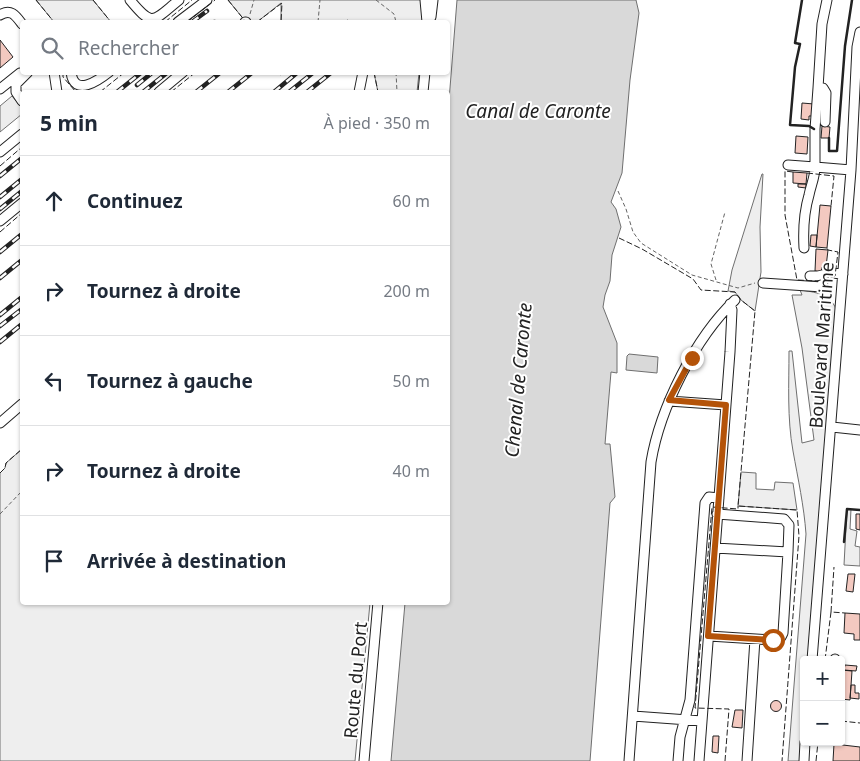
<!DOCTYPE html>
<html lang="fr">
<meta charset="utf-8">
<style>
:root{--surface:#fff;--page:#f6f6f7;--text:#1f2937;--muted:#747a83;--line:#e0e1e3}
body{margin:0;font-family:"Noto Sans",sans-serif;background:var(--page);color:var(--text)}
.controls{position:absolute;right:15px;bottom:15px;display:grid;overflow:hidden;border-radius:5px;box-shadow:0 1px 4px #0004}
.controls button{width:45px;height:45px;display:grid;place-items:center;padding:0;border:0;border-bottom:1px solid var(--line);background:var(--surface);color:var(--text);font:25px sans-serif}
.stop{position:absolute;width:15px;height:15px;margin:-11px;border:4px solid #b45309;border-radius:50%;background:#fff}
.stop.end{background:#b45309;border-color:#fff;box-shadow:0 1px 5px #0008}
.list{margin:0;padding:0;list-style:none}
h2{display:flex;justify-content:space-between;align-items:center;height:65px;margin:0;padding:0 20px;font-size:21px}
h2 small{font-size:16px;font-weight:400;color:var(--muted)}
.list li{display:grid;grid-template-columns:32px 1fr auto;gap:15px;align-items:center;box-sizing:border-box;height:90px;padding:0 20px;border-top:1px solid var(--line)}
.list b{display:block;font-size:19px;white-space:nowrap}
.list em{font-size:16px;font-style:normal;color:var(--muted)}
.icon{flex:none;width:28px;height:28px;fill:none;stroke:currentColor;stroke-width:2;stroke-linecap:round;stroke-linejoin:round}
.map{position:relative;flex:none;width:860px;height:761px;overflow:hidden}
.search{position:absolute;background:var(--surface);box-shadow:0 1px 4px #0004;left:20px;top:20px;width:430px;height:55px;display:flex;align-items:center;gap:12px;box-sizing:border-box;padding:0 18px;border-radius:5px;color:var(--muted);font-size:19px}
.panel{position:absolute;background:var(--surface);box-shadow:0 1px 4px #0004;left:20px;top:90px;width:430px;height:515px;border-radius:5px}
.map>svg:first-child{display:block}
</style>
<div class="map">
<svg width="860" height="761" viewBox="0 0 860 761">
<rect width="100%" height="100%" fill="#fff"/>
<path fill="#eee" stroke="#6f6f6f" d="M36 0H93L111 22H54Z
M228 0H422L423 22H349L348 20 345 22H281V3L257 22H246Z
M374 73H419L417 92H378Z
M762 174H763L760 227 761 272 755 311 741 300 735 292 728 291 732 270Z
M800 290C815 292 830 294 836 309L808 660H804V712L800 761H788L806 534C804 506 798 479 793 451 787 418 789 384 789 351H792L802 443 814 440 802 348 792 295H802Z
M22 449V602L370 603 355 761H0V473L5 468 6 463Z
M741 472 756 473V489L774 490 775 482 793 483 797 510 738 506Z
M847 509H851L850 529 857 531 855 546 860 547V566L844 565Z"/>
<path fill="#ededed" stroke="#6f6f6f" d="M12 96 22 108V114L0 132V106Z"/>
<path fill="#d9d9d9" stroke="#6f6f6f" d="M457 0H636L639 13 630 80 622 173 611 202 616 209 621 227 612 255 610 281 605 295 603 307 617 343V373L611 372 605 444H610L615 497 610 503 590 761H391L405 603 448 602V113Z
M629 354 658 357 657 373 626 370 627 356Z"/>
<path fill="#f3c9c0" stroke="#222" d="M0 40 13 57 0 68Z
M802 103 814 104 813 116H809V120L801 119Z
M822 126 830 127 829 138H821Z
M796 136 808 137 807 154 795 153Z
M793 172 807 173 806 184 793 183Z
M798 184H806V188L798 187Z
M820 205 831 206 827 248 816 247Z
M811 235H817L816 247 810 246Z
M816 249 828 250 826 267H822L821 272 815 271Z
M856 514H860V530L856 529Z
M848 574H855L853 592 846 591Z
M845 613 860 614V640H854V634L844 633Z
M845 665 857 666 856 671 844 670Z
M841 670 852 671 850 700 841 699Z
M851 685H855V693H859V699L850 698Z
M770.5 706a5.5 5.5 0 1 1 11 0a5.5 5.5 0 1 1-11 0Z
M735 710H743L742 728 732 727Z
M713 736H719L718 753 712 752Z
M834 744 860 747V761H833Z"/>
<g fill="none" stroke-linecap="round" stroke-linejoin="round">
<defs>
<path id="minor" d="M130 0C153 28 153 21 179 0
M425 0 427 22
M0 15C11 8 16 16 22 24
M431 17 433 0
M178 22 207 0
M245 22H246
M54 72 57 92
M71 72C74 98 99 80 109 72
M818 88 815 129V167L851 170
M0 89 20 73
M159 92 183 72
M359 92 363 72
M423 92 425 72
M22 101 16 92V84L28 72
M825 122 826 93 823 88H818L822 24 827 0
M0 152 22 134
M788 165 815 167C815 177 811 185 809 195 804 212 803 230 804 248
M0 221 22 203
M810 276H818L831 273 843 274
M763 283 822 287 824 275
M669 401 726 405
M0 423 22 404
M832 427 860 430
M717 514 784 519 789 525 788 552
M709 636 773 640 781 637 783 633 788 552 715 548
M812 660 851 170 857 47 860 32
M835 660V659
M633 716 702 721
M364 761 378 602
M629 761 651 462C660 408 695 338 735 300
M678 761 680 737 690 700 705 503 709 497 719 498
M699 761 730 352 732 310 730 304
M747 761 755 639
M804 761 805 742"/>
</defs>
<use href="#minor" stroke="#222" stroke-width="11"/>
<path stroke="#646464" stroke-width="1" stroke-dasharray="4 2.5" stroke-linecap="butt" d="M376 0 394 14 396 22
M250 14 254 0
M318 22 320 0
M396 72 397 92
M618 191 626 209 633 232 641 243 692 275 738 288 755 283
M716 280 711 264 725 212
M0 514 22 491"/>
<use href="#minor" stroke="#fff" stroke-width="9"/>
<defs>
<path id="rail" d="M192 22 207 11
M214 22H215
M137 85 153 72
M117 92 142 72
M143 92 168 72
M196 92 221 72
M228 92 253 72
M274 92 298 72
M289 92 314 72
M307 92 332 72
M0 176 22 158
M0 197 22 179
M0 209 22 191
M0 252 22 234
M0 278 22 260
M0 315 22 297
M0 326 22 309
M0 342 22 324"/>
</defs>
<use href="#rail" stroke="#222" stroke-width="4.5"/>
<use href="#rail" stroke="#fff" stroke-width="2.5" stroke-dasharray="8" stroke-linecap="butt"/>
<path stroke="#222" stroke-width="1" stroke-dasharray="6 2.5" stroke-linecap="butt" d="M36 0 54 22
M93 0 111 22
M228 0 246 22
M165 22 192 0
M187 22 215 0
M257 22 282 3 281 22
M345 22 348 20 349 22
M63 72V77L76 92
M279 72 280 75 284 72
M374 72 378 92
M100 92 125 72
M171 92 196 72
M0 166 22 147
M793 172 785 171V215L797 280 817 281 835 276 838 252 828 250 827 248
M807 173 834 176 831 206
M0 232 22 213
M619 238 642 249 693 279 701 290 735 292 741 300 755 311 738 506 797 510 799 536 782 761
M0 473 5 468 6 463 22 449
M831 612 834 567
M825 660 831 612 845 613
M841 721 860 723
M725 761 729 709 695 708 712 507 738 509V506
M816 761 818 742"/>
<path stroke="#222" stroke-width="2.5" d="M802 0 795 43 800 44 795 67 790 125 809 126 814 129
M829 138V151H837L845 46 852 0
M844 542 847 509 860 510"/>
</g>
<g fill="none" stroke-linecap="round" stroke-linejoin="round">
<path stroke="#b45309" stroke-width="6" d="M692 358 669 400 726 405 708 636 773 640"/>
</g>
<g text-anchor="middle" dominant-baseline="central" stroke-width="4" stroke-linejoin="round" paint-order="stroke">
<g font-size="18" fill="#222" stroke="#fff">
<text transform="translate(821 345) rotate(-86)">Boulevard Maritime</text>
<text transform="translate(355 680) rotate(-85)">Route du Port</text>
</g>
<g font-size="19" font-style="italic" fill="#222" stroke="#fff">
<text x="538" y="111">Canal de Caronte</text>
<text transform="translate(518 380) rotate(-85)">Chenal de Caronte</text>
</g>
</g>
</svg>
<div class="controls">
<button>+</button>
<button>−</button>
</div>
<div class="stop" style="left:773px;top:640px"></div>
<div class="stop end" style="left:692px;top:358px"></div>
<div class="search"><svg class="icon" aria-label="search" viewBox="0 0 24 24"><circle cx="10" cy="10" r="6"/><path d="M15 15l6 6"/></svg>Rechercher</div>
<section class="panel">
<h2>5 min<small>À pied · 350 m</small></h2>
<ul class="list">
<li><svg class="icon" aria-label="ahead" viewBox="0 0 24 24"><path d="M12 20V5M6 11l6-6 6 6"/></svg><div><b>Continuez</b></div><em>60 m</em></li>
<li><svg class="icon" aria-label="right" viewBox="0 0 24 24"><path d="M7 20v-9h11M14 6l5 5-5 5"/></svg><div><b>Tournez à droite</b></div><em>200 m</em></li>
<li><svg class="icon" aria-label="left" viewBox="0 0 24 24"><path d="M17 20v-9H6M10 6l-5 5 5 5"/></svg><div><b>Tournez à gauche</b></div><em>50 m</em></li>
<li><svg class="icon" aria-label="right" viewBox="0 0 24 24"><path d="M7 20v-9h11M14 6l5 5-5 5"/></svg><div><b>Tournez à droite</b></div><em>40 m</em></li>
<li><svg class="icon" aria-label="arrive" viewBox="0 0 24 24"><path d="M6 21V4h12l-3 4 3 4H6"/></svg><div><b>Arrivée à destination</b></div></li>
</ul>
</section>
</div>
